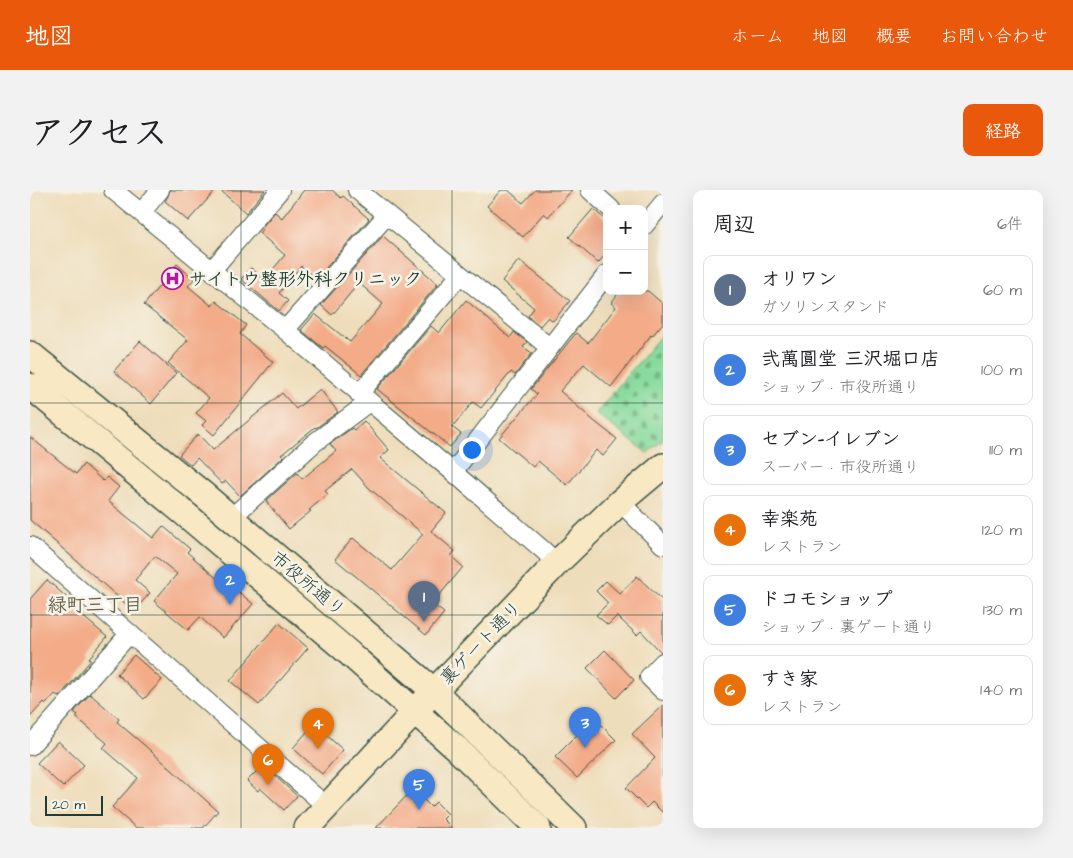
<!DOCTYPE html>
<html lang="ja">
<meta charset="utf-8">
<style>
:root{--surface:#fff;--page:#f2f2f2;--text:#202124;--muted:#757577;--line:#e0e0e0;--accent:#ea580c}
body{margin:0;font-family:"Architects Daughter","Klee One",sans-serif;background:var(--page);color:var(--text)}
.controls{position:absolute;right:15px;top:15px;display:grid;overflow:hidden;border-radius:10px;box-shadow:0 5px 20px #0002}
.controls button{width:45px;height:45px;display:grid;place-items:center;padding:0;border:0;border-bottom:1px solid var(--line);background:var(--surface);color:var(--text);font:25px sans-serif}
.scale{position:absolute;left:15px;bottom:12px;width:58px;box-sizing:border-box;padding-left:5px;border:2px solid #1f3d34;border-top:0;font-size:14px;line-height:18px;white-space:nowrap;color:#1f3d34;-webkit-text-stroke:4px #f7f3e8;paint-order:stroke}
.you{position:absolute;left:441px;top:259px;width:18px;height:18px;margin:-12px;border:4px solid #fff;border-radius:50%;background:#1a73e8;box-shadow:0 0 0 8px #1a73e833}
.badge{display:grid;place-items:center;width:32px;height:32px;border-radius:50%;background:var(--accent);color:#fff;font-size:16px;font-weight:700}
.pin{position:absolute;translate:-50% -41px;filter:drop-shadow(0 1px 2px #0008)}
.pin::after{content:'';position:absolute;top:26px;width:18px;height:15px;background:inherit;clip-path:polygon(0 0,100% 0,50% 100%)}
.list{margin:0;padding:0;list-style:none}
h2{display:flex;justify-content:space-between;align-items:center;height:65px;margin:0;padding:0 20px;font-size:21px}
h2 small{font-size:16px;font-weight:400;color:var(--muted)}
.list li{display:grid;grid-template-columns:32px 1fr auto;gap:15px;align-items:center;box-sizing:border-box;height:70px;margin:0 10px 10px;padding:0 10px;border:1px solid var(--line);border-radius:10px}
.list b{display:block;font-size:19px;white-space:nowrap}
.list p{margin:0;font-size:16px;white-space:nowrap;color:var(--muted)}
.list em{font-size:16px;font-style:normal;color:var(--muted)}
.map{position:relative;flex:none;width:633px;height:638px;overflow:hidden;border-radius:10px}
header{display:flex;align-items:center;gap:30px;box-sizing:border-box;height:70px;padding:0 25px;background:var(--accent);color:#fff}
header strong{font-size:24px}
nav{display:flex;gap:28px;margin-inline-start:auto;font-size:18px}
.intro{display:flex;align-items:center;justify-content:space-between;box-sizing:border-box;height:120px;padding:0 30px}
h1{margin:0;font-size:35px}
.button{padding:12px 22px;border-radius:10px;background:var(--accent);color:#fff;font-size:18px;font-weight:700}
main{display:flex;gap:30px;padding:0 30px}
aside{flex:1;background:var(--surface);border-radius:10px;box-shadow:0 5px 20px #0002}
.map>svg:first-child{display:block}
</style>
<header>
<strong>地図</strong>
<nav><a>ホーム</a><a>地図</a><a>概要</a><a>お問い合わせ</a></nav>
</header>
<div class="intro"><h1>アクセス</h1><a class="button">経路</a></div>
<main>
<div class="map">
<svg width="633" height="638" viewBox="0 0 633 638">
<defs>
<pattern id="cemetery-stones" width="16" height="16" patternUnits="userSpaceOnUse" patternTransform="scale(1.25)"><rect width="16" height="16" fill="#88db9d"/><path d="M2 7V4a2 2 0 0 1 4 0v3zM10 15v-3a2 2 0 0 1 4 0v3z" fill="#6fb381"/></pattern>
</defs>
<rect width="100%" height="100%" fill="#f7f3e8"/>
<filter id="ink" filterUnits="userSpaceOnUse"><feTurbulence type="fractalNoise" baseFrequency=".02" numOctaves="2"/><feDisplacementMap in="SourceGraphic" scale="10" xChannelSelector="R" yChannelSelector="G"/><feConvolveMatrix kernelMatrix="1 2 1 2 8 2 1 2 1" color-interpolation-filters="sRGB"/></filter>
<filter id="wash" filterUnits="userSpaceOnUse"><feTurbulence type="fractalNoise" baseFrequency=".0096" numOctaves="4" result="noise"/><feDisplacementMap in="SourceGraphic" scale="20" xChannelSelector="R" yChannelSelector="G"/><feGaussianBlur stdDeviation="1.12" result="paint"/><feColorMatrix in="noise" values="0 0 0 0 0 0 0 0 0 0 0 0 0 0 0 0 0 1.4 0 .05"/><feComposite in="paint" operator="in"/></filter>
<g filter="url(#wash)">
<rect width="100%" height="100%" fill="#eeddba"/>
<path fill="url(#cemetery-stones)" stroke="#548c68" d="M633 143V250L617 263 566 223Z"/>
<g id="blocks">
<path fill="#f3ab88" d="M140 0H186L158 31 135 11 138 6Z
M190 0H235L216 23Z
M274 0H302L311 8 313 6 339 29 286 89 271 76 249 103 258 111 249 121 211 89 221 78 234 90 255 65 229 43 233 38 232 37 245 22 252 28Z
M471 0H478L493 13 505 0H542L518 27 514 23 493 47 457 16Z
M563 19 577 31V63L568 73 539 47Z
M353 46 408 94 331 185 295 156 293 158 271 140 285 124 320 152 353 114 329 93 302 125 291 115Z
M489 70 540 111 523 131 518 127 510 136 498 126 504 118 472 91Z
M147 74 164 89 158 96 182 116 186 111 216 135 210 144 243 172 184 245 172 235 176 231 166 223 179 208 138 173 158 150 114 115Z
M590 101H618L633 114V133L622 146 621 145 581 197 554 174 530 201 564 231 587 249 573 266 566 260 537 295 508 271 503 277 469 248 507 204 501 199 546 143 558 153 586 117 581 113Z
M436 110 480 148 484 142 497 152 493 157 502 163 485 185 481 182 451 218 443 212 422 237 431 244 420 257 347 199 401 136 409 143Z
M110 151 146 183 121 214 84 181Z
M290 199 308 222 286 238 285 237 251 265 253 267 210 306 196 291 192 294 167 268 161 275 149 265 168 244 183 260 252 203 266 219Z
M334 231 359 260 350 268 416 323 401 341 425 361 421 366 433 377 402 414 414 423 396 445 305 369 323 348 362 380 393 344 339 298 322 279 295 301 298 304 279 320 281 321 259 339 236 311 267 283 272 289 306 261 300 254 322 238 324 240Z
M0 247 46 284 54 274 73 291 77 287 89 297 78 311 123 348 133 336 160 359 157 362 200 400 203 397 223 414 193 448 170 427 158 440 124 411 147 384 125 366 105 390 120 403 104 421 0 330Z
M607 386 633 411V462H631L611 441 607 445 587 426 578 435 566 425 578 413 566 401 576 391 590 404Z
M17 390 51 420 49 423 77 447 59 468 61 470 29 507 25 504 16 514 14 512 0 527V409Z
M249 433 278 458 229 515 200 491Z
M575 460 604 490 586 508 557 478Z
M104 465 132 490 114 509 87 484Z
M60 504 89 529 87 532 113 554 188 621 173 638H106L82 617 108 588 73 558 77 553 46 527 48 525 44 522Z
M633 515V623L622 612 616 618 596 598 625 568 602 544Z
M564 528 586 550 547 588 525 567Z
M284 534 313 560 292 584 263 558Z
M28 551 54 575 33 597 7 573Z
M233 575 267 606 254 620 230 598 228 601 217 591Z
M383 599 401 617 406 612 418 624 413 629 422 638H346Z"/>
</g>
</g>
<g filter="url(#ink)">
<use href="#blocks" fill-opacity="0" stroke="#3e5548" stroke-width="1"/>
<g fill="none" stroke-linecap="round" stroke-linejoin="round">
<defs>
<path id="street" d="M83 0 255 140 423 282 513 360 527 373
M327 0 519 157
M560 0 581 19
M111 23 130 0
M614 36 633 13
M182 80 250 0
M255 140 357 25
M329 204 430 85
M423 282 577 84
M590 312 633 355
M201 328 284 253 339 212
M0 356 296 616
M633 472 619 487 633 501
M0 556 100 443"/>
<path id="secondary" d="M0 164 174 305 404 501 544 638
M0 196 154 323 311 456 426 558 508 638
M277 638 404 501 527 373 590 312 633 276"/>
</defs>
<use href="#street" stroke="#3e5548" stroke-width="20"/>
<use href="#secondary" stroke="#3e5548" stroke-width="28"/>
<use href="#street" stroke="#fff" stroke-width="18"/>
<use href="#secondary" stroke="#f8e8c3" stroke-width="25"/>
</g>
</g>
<path fill="none" stroke="#1f3d34" stroke-width="1" stroke-opacity="0.55" d="M211 0V638M422 0V638M0 213H633M0 425H633"/>
<defs>
<symbol id="hospital-ring" viewBox="-11 -11 22 22"><circle r="9.5" fill="#f7f3e8" stroke="#b5179e" stroke-width="1.5"/><path d="M-5-5h3v3.5h4V-5h3V5h-3V1.5h-4V5h-3Z" fill="#b5179e"/></symbol>
</defs>
<g fill-rule="evenodd">
<use href="#hospital-ring" x="130" y="76" width="25" height="25"/>
</g>
<g text-anchor="middle" dominant-baseline="central" stroke-width="5" stroke-linejoin="round" paint-order="stroke">
<g font-size="18" font-weight="bold" fill="#1f3d34" stroke="#f7f3e8" text-anchor="start">
<text x="159" y="89">サイトウ整形外科クリニック</text>
</g>
<g font-size="18" fill="#1f3d34" stroke="#f7f3e8">
<text transform="translate(278 394) rotate(40)">市役所通り</text>
<text transform="translate(451 453) rotate(-46)">裏ゲート通り</text>
</g>
<g font-size="19" font-weight="bold" fill="#696451" stroke="#f7f3e8">
<text x="65" y="415">緑町三丁目</text>
</g>
</g>
</svg>
<div class="controls">
<button>+</button>
<button>−</button>
</div>
<div class="scale">20 m</div>
<div class="you"></div>
<div class="pin badge" style="left:394px;top:432px;background:#5c6f8a">1</div>
<div class="pin badge" style="left:200px;top:415px;background:#3f7fe0">2</div>
<div class="pin badge" style="left:555px;top:558px;background:#3f7fe0">3</div>
<div class="pin badge" style="left:288px;top:559px;background:#e8710a">4</div>
<div class="pin badge" style="left:389px;top:620px;background:#3f7fe0">5</div>
<div class="pin badge" style="left:238px;top:595px;background:#e8710a">6</div>
</div>
<aside>
<h2>周辺<small>6件</small></h2>
<ul class="list">
<li><span class="badge" style="background:#5c6f8a">1</span><div><b>オリワン</b><p>ガソリンスタンド</p></div><em>60 m</em></li>
<li><span class="badge" style="background:#3f7fe0">2</span><div><b>弐萬圓堂 三沢堀口店</b><p>ショップ · 市役所通り</p></div><em>100 m</em></li>
<li><span class="badge" style="background:#3f7fe0">3</span><div><b>セブン-イレブン</b><p>スーパー · 市役所通り</p></div><em>110 m</em></li>
<li><span class="badge" style="background:#e8710a">4</span><div><b>幸楽苑</b><p>レストラン</p></div><em>120 m</em></li>
<li><span class="badge" style="background:#3f7fe0">5</span><div><b>ドコモショップ</b><p>ショップ · 裏ゲート通り</p></div><em>130 m</em></li>
<li><span class="badge" style="background:#e8710a">6</span><div><b>すき家</b><p>レストラン</p></div><em>140 m</em></li>
</ul>
</aside>
</main>
